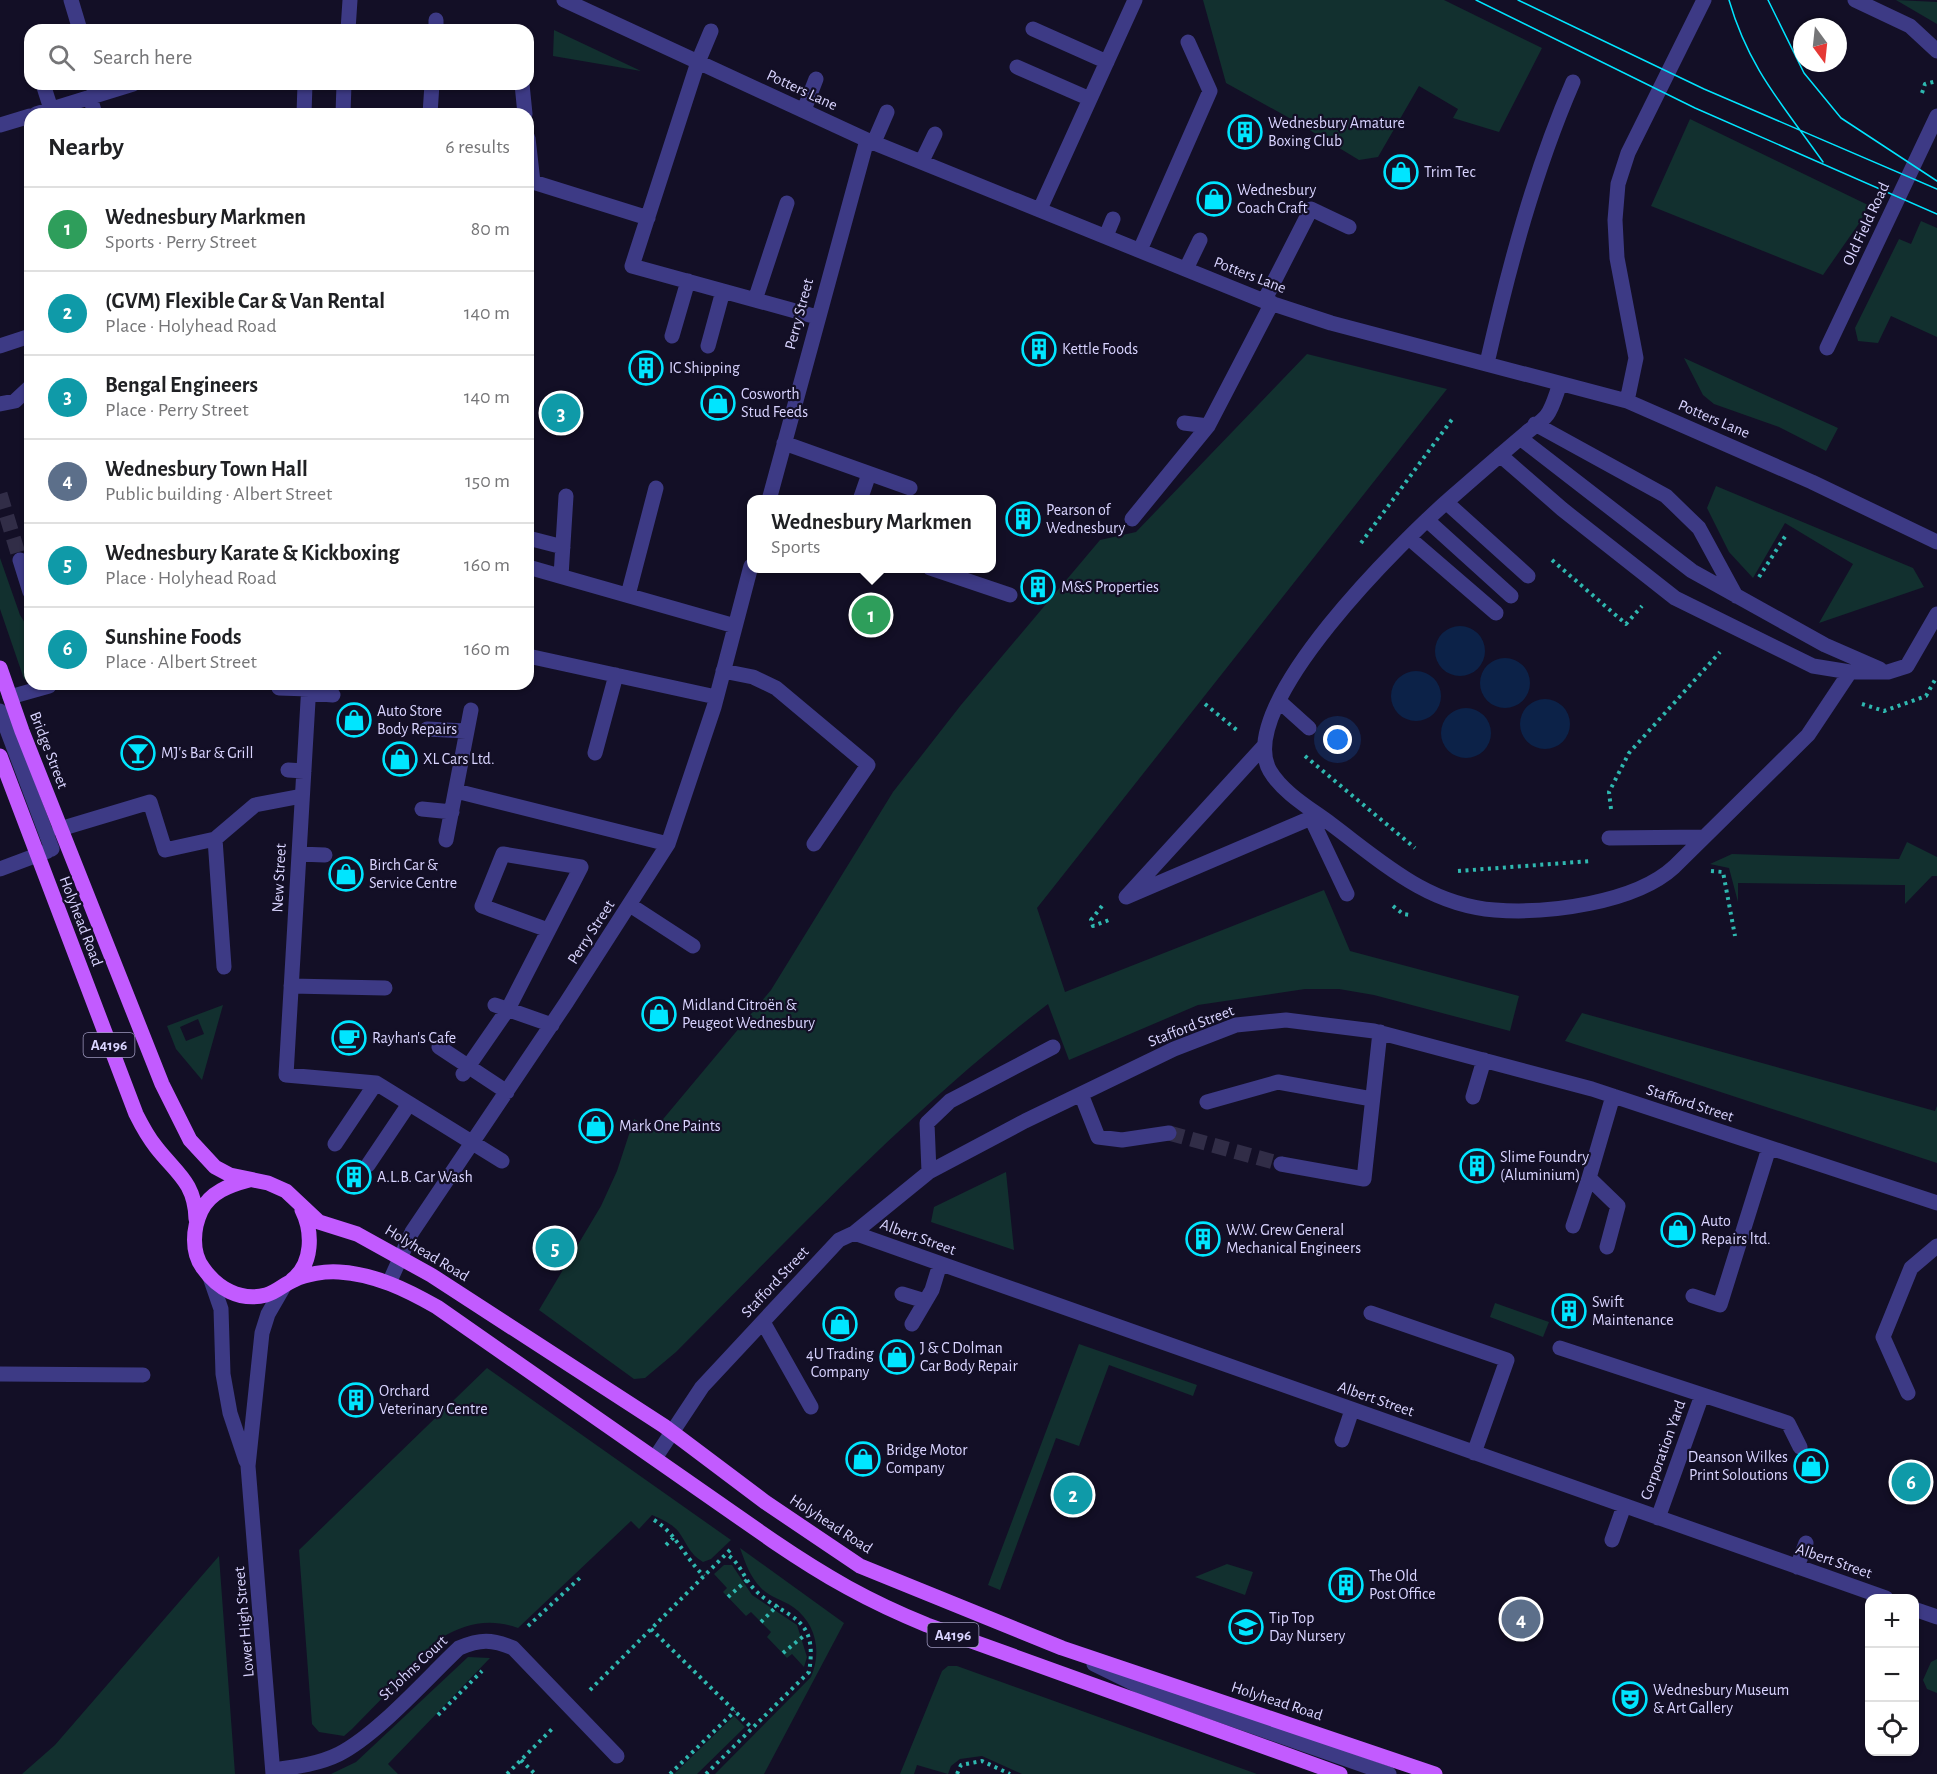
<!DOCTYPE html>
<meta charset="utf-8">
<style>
:root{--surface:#fff;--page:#f6f6f6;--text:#202124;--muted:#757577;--line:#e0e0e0;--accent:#0b8043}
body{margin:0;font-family:"Alegreya Sans",sans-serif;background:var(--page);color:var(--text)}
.controls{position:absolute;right:18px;bottom:18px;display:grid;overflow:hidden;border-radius:12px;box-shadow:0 2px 4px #0004}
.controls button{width:54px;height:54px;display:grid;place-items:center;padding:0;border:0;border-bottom:2px solid var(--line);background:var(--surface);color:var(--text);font:30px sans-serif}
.compass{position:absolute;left:1793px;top:18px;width:54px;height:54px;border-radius:50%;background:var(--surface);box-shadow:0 2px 4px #0004;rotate:165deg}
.you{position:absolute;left:1338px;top:740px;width:21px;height:21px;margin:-15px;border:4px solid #fff;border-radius:50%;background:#1a73e8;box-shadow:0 0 0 9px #1a73e833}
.badge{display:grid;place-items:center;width:39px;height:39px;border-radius:50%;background:var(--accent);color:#fff;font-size:20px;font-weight:700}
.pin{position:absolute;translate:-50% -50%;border:3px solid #fff;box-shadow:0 2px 6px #0006}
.popup{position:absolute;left:747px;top:495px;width:249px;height:78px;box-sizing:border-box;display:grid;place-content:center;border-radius:12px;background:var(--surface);filter:drop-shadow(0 2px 4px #0005);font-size:20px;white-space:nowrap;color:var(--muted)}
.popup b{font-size:22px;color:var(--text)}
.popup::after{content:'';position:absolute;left:50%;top:100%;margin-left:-12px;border:12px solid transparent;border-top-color:var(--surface)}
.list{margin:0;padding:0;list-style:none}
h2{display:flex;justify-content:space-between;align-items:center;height:78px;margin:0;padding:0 24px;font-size:26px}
h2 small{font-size:20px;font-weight:400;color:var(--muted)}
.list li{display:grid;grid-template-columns:39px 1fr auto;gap:18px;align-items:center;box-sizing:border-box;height:84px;padding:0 24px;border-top:2px solid var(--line)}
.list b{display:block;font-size:22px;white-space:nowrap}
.list p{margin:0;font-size:20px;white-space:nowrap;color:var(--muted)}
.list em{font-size:20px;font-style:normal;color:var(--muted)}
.icon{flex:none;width:33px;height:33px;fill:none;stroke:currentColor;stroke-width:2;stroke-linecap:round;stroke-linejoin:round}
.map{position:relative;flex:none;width:1937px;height:1774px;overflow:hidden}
.search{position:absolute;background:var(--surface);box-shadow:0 2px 4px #0004;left:24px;top:24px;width:510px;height:66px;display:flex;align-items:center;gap:15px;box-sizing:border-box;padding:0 21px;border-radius:18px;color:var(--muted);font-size:22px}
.panel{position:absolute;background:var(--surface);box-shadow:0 2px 4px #0004;left:24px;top:108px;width:510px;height:582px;border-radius:18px}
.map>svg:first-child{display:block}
</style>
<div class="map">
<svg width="1937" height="1774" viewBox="0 0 1937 1774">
<rect width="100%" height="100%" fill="#130f26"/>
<path fill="#12302f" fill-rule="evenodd" d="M1203 0H1444L1542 48 1499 132 1453 118 1458 109 1419 86 1378 157 1359 160 1293 120 1226 83Z
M1896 0 1937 2V24Z
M554 30 641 71 553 56Z
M1690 119 1868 205 1860 222 1823 275 1651 206Z
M1921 221 1937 228V337L1891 316 1878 343 1858 341 1855 328 1899 239 1911 244Z
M1307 354 1447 389 1037 908 1065 992 1324 890 1350 951 1519 996 1510 1031 1374 995 1339 989H1305L1198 1005 1069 1060 1048 1004C913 1107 796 1232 676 1352L645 1378 634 1379 539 1310 601 1206 617 1171 634 1119 654 1130 771 990 893 792 961 705 1100 540 1136 532Z
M1684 358 1838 428 1826 451 1779 427 1714 404 1703 395Z
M1716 486 1913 568 1924 587 1819 623 1853 564 1785 523 1753 578 1729 552 1707 508Z
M0 558 20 615 30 631V678L24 679 0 609Z
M1907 842 1937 857V876H1932L1905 904V885H1899L1738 883V902L1729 868 1710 864 1732 854 1899 859Z
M223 1005 202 1080 176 1049 167 1026ZM198 1019 204 1034 186 1041 180 1027Z
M1582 1013 1935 1111 1937 1106V1163L1565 1041Z
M1006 1172 1014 1250 931 1222 934 1207Z
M1495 1303 1549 1322 1543 1337 1490 1317Z
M1079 1344 1197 1385 1193 1396 1109 1365 1079 1446 1056 1438 1000 1590 988 1585Z
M487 1368 731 1540 711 1559 703 1562C689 1554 687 1543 678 1531 671 1523 661 1519 652 1515L639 1529 631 1521 518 1628C490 1618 466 1623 441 1638L352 1729 344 1736 319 1732 312 1724 299 1550Z
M740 1548 844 1623 764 1774H715L811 1677C822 1652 816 1623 793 1607 783 1600 769 1597 761 1588 750 1577 745 1562 740 1548Z
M219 1556 235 1774H22L55 1745Z
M1227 1564 1253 1572 1245 1595 1195 1577Z
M724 1565H732L752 1595 797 1625 807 1657 804 1667 792 1654 787 1658 767 1637 771 1632 751 1612 746 1616 723 1592 727 1588 714 1574Z
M468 1657 490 1658 388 1764 398 1774H331L356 1762Z
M1937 1659V1693L1927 1689 1923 1680 1931 1662Z
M948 1666H957L1257 1774H1022L982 1756 960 1759 951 1766 948 1774 917 1765 914 1774H900L942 1671Z
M734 1716 745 1727 697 1774H674Z"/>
<path fill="#0c2248" d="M1435 651a25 25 0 1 1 50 0a25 25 0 1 1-50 0Z
M1480 683a25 25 0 1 1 50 0a25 25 0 1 1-50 0Z
M1391 696a25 25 0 1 1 50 0a25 25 0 1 1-50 0Z
M1520 724a25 25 0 1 1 50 0a25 25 0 1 1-50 0Z
M1441 733a25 25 0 1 1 50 0a25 25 0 1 1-50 0Z"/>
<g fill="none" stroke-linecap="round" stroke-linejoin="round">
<path stroke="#312d47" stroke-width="15" stroke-dasharray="15 8" stroke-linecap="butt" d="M0 494 20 560
M1169 1133 1281 1164"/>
<path stroke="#2fb8b0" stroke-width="4" stroke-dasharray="3 4.5" stroke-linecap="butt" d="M1922 93 1925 84 1937 81
M1361 543 1453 418
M1552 560 1626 624 1642 606
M1759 577 1786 535
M1205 704 1238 731
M1862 704 1884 711 1926 696 1936 678
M1305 756 1415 848
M1611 809 1609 792 1629 753 1720 652
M1458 871 1591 861
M1711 871 1723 872 1735 936
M1102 906 1091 920 1093 926 1109 920
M1393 906 1403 914 1410 915
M654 1520C677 1534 684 1557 704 1576
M666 1545 674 1537
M728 1597 747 1580
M761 1622 778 1605
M528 1626 582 1576
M651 1629 752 1728
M783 1653 806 1634
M590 1690 733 1547
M438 1715 482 1671
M521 1760 535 1774
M507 1774 553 1728
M670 1774 735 1711
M706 1774 809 1672C819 1613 785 1620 755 1590 743 1578 741 1563 726 1554
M957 1774 961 1765 982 1761 1010 1774"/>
<path stroke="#3d3a85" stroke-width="15" d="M71 0 80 30
M564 0 867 140 1264 301 1331 323 1627 401 1812 482 1937 542
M1855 0 1910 26 1937 51
M1033 29 1107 62
M348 30 350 0
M436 30V20
M711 31 698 62 632 266 817 317
M1017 67 1090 99
M43 84 51 109
M522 84 525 114
M90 97 95 114
M804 110 816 79
M36 114 133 84
M304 114 305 84
M343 114 344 84
M430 114 432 84
M0 125 30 116
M528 138 533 182 648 218
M874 142 887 112
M922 161 935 134
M1040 209 1135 0
M1106 236 1113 219
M1140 250 1210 91 1188 42
M1186 269 1200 240
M755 300 787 203
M1264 301 1311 209 1349 227
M672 336 688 281
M0 346 30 336
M708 346 723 291
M1827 348 1937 116
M1487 363C1509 267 1534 172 1573 82
M1560 384C1556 394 1553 407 1547 415 1542 422 1531 428 1525 434 1500 455 1476 476 1452 497 1405 538 1232 706 1270 771 1283 793 1311 809 1331 824 1383 863 1428 905 1495 910 1547 914 1635 903 1674 867L1808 735 1850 672
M1627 401 1636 358 1617 258 1615 220 1618 184 1628 153 1704 0
M0 404 15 401 30 387
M1184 423 1208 426
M1535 424 1666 496 1699 528 1736 596
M1520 438 1692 571 1825 645 1880 669
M784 443 910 488
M1500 455 1562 509 1675 598 1813 666 1850 672H1888L1907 666 1937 614
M769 500 867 140
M860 500 869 474
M1446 502 1528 576
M1132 519 1208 426 1272 303
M1427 520 1511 596
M528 538 563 547
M1409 538 1496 613
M20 560 30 592
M528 567 735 626
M930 568 1010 595
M561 576 566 496
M628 595 656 488
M528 656 716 697
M723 671 753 677 776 688 868 765 814 844
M309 684 286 1075 376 1083 502 1161
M279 688 309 689
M308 693 333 695
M10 697 49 686
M1279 701 1309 728
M0 711 52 849
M427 729 466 731
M1263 747 1126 897 1318 815
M595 753 616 675
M288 770 304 771
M456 791 668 844
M422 809 452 812
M1311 818 1347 894
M60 829 150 802 165 850 215 839 255 805 302 796
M1609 838 1704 837
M215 839 224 967
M446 840 471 710
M299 854 325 855
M0 869 48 851
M630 905 693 946
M291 986 385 988
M495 1005 552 1025
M439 1047 507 1092
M463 1074 508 1009 581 867 503 854 482 906 548 930
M1081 1094 1098 1137 1122 1140 1169 1133
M1473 1097 1484 1060
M1207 1102 1278 1082 1372 1099
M335 1144 376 1083
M1281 1164 1364 1179 1380 1032
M368 1165 409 1104
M929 1172 927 1123 950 1101 1053 1047
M1573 1226 1589 1178
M854 1233 1886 1598
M1607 1247 1618 1206 1589 1178 1613 1096
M211 1280 221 1309 223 1374 230 1413 246 1461
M389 1283 412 1232 566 1003 668 844 714 707 751 566
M902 1294 925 1301
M1693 1296 1720 1305 1769 1148
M1371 1313 1507 1360 1474 1453
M763 1322 811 1407
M912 1324 932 1290 940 1264
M1560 1348 1788 1423 1800 1447
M0 1374 143 1375
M1908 1393 1883 1337 1911 1268 1937 1246
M1342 1440 1352 1410
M655 1458 702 1387 839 1240 854 1233 929 1172 1025 1121 1174 1049 1236 1025 1286 1020 1374 1031 1592 1089 1937 1203
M1658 1518 1702 1395
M1612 1540 1624 1506
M1797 1567 1806 1543
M1914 1609 1937 1617
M1094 1664 1143 1688 1389 1774
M273 1770C295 1767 319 1764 339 1754 378 1734 426 1679 459 1648 480 1639 492 1639 513 1648L617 1756
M273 1774 248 1466 262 1333 268 1314 283 1288"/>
<path stroke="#c25bff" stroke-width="15" d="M0 668 22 731 162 1084 190 1140 215 1167 230 1175 268 1183 286 1191 319 1222 357 1234 431 1275 664 1426 765 1502 860 1566 1062 1648 1435 1774
M0 756 136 1114C142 1126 148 1137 156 1147 176 1173 195 1182 196 1219
M249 1180C230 1185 210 1192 201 1211 193 1228 191 1252 203 1268 217 1288 240 1302 266 1295 277 1292 284 1284 294 1280 306 1274 325 1271 339 1272 375 1274 407 1290 437 1307L773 1541C826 1577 868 1601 927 1625L1340 1774
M292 1280C313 1264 313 1232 302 1210"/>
<path stroke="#00e5ff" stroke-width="1.5" d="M1476 0 1695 108 1937 214
M1518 0 1704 89 1937 189
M1729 0C1749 69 1783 105 1823 162
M1768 0 1804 73 1841 118 1937 181"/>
</g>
<defs>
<symbol id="building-ring" viewBox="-11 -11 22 22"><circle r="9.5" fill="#130f26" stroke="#00e5ff" stroke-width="1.5"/><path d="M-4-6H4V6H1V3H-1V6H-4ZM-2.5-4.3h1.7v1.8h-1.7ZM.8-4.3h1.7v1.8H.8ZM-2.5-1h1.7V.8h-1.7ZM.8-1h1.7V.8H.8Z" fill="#00e5ff"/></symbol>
<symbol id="shop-ring" viewBox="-11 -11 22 22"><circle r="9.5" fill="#130f26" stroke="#00e5ff" stroke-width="1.5"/><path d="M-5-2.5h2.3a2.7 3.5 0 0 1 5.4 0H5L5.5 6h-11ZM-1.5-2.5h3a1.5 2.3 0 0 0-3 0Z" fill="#00e5ff"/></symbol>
<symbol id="bar-ring" viewBox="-11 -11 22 22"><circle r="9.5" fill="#130f26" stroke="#00e5ff" stroke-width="1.5"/><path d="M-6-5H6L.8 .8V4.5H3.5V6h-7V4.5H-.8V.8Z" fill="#00e5ff"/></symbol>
<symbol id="cafe-ring" viewBox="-11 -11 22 22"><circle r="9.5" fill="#130f26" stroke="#00e5ff" stroke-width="1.5"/><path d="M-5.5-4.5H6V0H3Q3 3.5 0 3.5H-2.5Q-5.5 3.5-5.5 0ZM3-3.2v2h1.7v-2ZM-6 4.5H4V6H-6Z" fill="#00e5ff"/></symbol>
<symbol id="school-ring" viewBox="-11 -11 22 22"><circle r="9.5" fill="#130f26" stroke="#00e5ff" stroke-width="1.5"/><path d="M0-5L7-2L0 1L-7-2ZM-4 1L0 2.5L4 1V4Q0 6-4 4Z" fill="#00e5ff"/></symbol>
<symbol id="theatre-ring" viewBox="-11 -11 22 22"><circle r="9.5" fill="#130f26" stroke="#00e5ff" stroke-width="1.5"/><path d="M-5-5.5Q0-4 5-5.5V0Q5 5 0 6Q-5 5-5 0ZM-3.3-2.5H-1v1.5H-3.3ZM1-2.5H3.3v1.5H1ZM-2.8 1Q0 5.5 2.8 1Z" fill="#00e5ff"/></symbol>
</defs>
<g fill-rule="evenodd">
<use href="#building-ring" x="1226" y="113" width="38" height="38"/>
<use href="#shop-ring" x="1382" y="153" width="38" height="38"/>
<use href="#shop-ring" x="1195" y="180" width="38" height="38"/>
<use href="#building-ring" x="1020" y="330" width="38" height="38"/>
<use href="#building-ring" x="627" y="349" width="38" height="38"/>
<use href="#shop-ring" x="699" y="384" width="38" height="38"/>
<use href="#building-ring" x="1004" y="500" width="38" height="38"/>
<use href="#building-ring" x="1019" y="568" width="38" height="38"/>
<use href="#shop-ring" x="335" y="701" width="38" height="38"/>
<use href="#bar-ring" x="119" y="734" width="38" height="38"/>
<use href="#shop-ring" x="381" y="740" width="38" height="38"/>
<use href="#shop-ring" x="327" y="855" width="38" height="38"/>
<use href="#shop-ring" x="640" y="995" width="38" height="38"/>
<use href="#cafe-ring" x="330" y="1019" width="38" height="38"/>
<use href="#shop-ring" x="577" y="1107" width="38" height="38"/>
<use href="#building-ring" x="1458" y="1147" width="38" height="38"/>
<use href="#building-ring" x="335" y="1158" width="38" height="38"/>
<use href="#shop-ring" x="1659" y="1211" width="38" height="38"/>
<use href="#building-ring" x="1184" y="1220" width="38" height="38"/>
<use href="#building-ring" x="1550" y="1292" width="38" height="38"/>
<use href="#shop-ring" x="821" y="1305" width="38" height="38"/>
<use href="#shop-ring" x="878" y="1338" width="38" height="38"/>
<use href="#building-ring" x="337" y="1381" width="38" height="38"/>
<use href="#shop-ring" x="844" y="1440" width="38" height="38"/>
<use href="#shop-ring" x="1792" y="1447" width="38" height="38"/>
<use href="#building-ring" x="1327" y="1566" width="38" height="38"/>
<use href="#school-ring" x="1227" y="1608" width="38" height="38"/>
<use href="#theatre-ring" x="1611" y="1680" width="38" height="38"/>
</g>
<g text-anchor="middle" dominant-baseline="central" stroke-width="4.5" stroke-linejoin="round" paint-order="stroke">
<g fill="#130f26" stroke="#9e99be" stroke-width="1.5">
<rect x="83.5" y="1033" width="51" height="24" rx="4.5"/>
<rect x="927.5" y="1623" width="51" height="24" rx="4.5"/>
</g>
<g font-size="15" font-weight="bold" fill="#d9d4ff">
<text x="109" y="1045">A4196</text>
<text x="953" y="1635">A4196</text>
</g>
<g font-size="16" fill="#d9d4ff" stroke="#130f26">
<text transform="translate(802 90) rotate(25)">Potters Lane</text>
<text transform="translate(1866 224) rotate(-65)">Old Field Road</text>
<text transform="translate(1250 275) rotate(21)">Potters Lane</text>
<text transform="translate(799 314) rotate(-75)">Perry Street</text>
<text transform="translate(1714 419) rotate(23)">Potters Lane</text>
<text transform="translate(49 750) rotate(69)">Bridge Street</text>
<text transform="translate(279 878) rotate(-87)">New Street</text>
<text transform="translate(81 921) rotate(69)">Holyhead Road</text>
<text transform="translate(591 932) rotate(-57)">Perry Street</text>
<text transform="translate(1191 1026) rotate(-21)">Stafford Street</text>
<text transform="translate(1690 1103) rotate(18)">Stafford Street</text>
<text transform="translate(918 1237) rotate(20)">Albert Street</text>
<text transform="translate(427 1253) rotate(31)">Holyhead Road</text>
<text transform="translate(775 1282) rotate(-47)">Stafford Street</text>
<text transform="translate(1376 1399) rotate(19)">Albert Street</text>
<text transform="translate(1663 1450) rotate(-70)">Corporation Yard</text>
<text transform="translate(831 1524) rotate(33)">Holyhead Road</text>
<text transform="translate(1834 1561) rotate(19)">Albert Street</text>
<text transform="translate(244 1622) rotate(-95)">Lower High Street</text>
<text transform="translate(413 1668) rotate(-43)">St Johns Court</text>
<text transform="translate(1277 1701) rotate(18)">Holyhead Road</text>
</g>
<g font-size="16" fill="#d9d4ff" stroke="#130f26" text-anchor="start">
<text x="1268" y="123">Wednesbury Amature<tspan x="1268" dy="18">Boxing Club</tspan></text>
<text x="1424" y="172">Trim Tec</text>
<text x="1237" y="190">Wednesbury<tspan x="1237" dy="18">Coach Craft</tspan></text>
<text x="1062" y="349">Kettle Foods</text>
<text x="669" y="368">IC Shipping</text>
<text x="741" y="394">Cosworth<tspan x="741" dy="18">Stud Feeds</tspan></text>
<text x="1046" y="510">Pearson of<tspan x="1046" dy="18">Wednesbury</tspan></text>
<text x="1061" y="587">M&amp;S Properties</text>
<text x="377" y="711">Auto Store<tspan x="377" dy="18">Body Repairs</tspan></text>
<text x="161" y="753">MJ's Bar &amp; Grill</text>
<text x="423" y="759">XL Cars Ltd.</text>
<text x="369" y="865">Birch Car &amp;<tspan x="369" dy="18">Service Centre</tspan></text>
<text x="682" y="1005">Midland Citroën &amp;<tspan x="682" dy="18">Peugeot Wednesbury</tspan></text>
<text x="372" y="1038">Rayhan's Cafe</text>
<text x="619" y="1126">Mark One Paints</text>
<text x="1500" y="1157">Slime Foundry<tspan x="1500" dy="18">(Aluminium)</tspan></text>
<text x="377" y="1177">A.L.B. Car Wash</text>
<text x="1701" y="1221">Auto<tspan x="1701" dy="18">Repairs ltd.</tspan></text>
<text x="1226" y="1230">W.W. Grew General<tspan x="1226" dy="18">Mechanical Engineers</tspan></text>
<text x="1592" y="1302">Swift<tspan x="1592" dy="18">Maintenance</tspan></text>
<text x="920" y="1348">J &amp; C Dolman<tspan x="920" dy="18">Car Body Repair</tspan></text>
<text x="840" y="1354" text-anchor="middle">4U Trading<tspan x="840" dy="18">Company</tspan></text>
<text x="379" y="1391">Orchard<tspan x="379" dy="18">Veterinary Centre</tspan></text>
<text x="886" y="1450">Bridge Motor<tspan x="886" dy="18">Company</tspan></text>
<text x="1788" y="1457" text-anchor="end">Deanson Wilkes<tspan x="1788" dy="18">Print Soloutions</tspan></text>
<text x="1369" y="1576">The Old<tspan x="1369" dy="18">Post Office</tspan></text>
<text x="1269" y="1618">Tip Top<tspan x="1269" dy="18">Day Nursery</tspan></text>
<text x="1653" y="1690">Wednesbury Museum<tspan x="1653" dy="18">&amp; Art Gallery</tspan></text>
</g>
</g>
</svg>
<div class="controls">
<button>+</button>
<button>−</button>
<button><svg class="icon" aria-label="locate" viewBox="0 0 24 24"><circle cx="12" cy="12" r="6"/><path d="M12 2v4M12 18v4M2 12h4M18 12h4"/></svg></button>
</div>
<svg class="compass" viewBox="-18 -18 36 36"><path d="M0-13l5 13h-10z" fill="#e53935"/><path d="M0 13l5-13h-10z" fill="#757577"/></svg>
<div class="you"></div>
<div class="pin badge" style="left:871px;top:615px;background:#2e9e5b">1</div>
<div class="popup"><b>Wednesbury Markmen</b>Sports</div>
<div class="pin badge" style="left:1073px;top:1495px;background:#0f9aa8">2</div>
<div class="pin badge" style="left:561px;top:413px;background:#0f9aa8">3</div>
<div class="pin badge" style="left:1521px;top:1619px;background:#5c6f8a">4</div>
<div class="pin badge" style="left:555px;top:1248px;background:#0f9aa8">5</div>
<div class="pin badge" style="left:1911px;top:1482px;background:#0f9aa8">6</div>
<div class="search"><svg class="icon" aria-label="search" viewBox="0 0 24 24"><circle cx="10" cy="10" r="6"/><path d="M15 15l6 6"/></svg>Search here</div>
<section class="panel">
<h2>Nearby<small>6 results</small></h2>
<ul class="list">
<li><span class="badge" style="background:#2e9e5b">1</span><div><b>Wednesbury Markmen</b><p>Sports · Perry Street</p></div><em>80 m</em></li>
<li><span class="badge" style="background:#0f9aa8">2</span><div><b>(GVM) Flexible Car &amp; Van Rental</b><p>Place · Holyhead Road</p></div><em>140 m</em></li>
<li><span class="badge" style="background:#0f9aa8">3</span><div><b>Bengal Engineers</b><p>Place · Perry Street</p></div><em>140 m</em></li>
<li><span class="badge" style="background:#5c6f8a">4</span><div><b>Wednesbury Town Hall</b><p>Public building · Albert Street</p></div><em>150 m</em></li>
<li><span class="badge" style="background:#0f9aa8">5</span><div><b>Wednesbury Karate &amp; Kickboxing</b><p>Place · Holyhead Road</p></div><em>160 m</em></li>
<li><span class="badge" style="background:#0f9aa8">6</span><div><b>Sunshine Foods</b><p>Place · Albert Street</p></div><em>160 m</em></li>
</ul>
</section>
</div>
